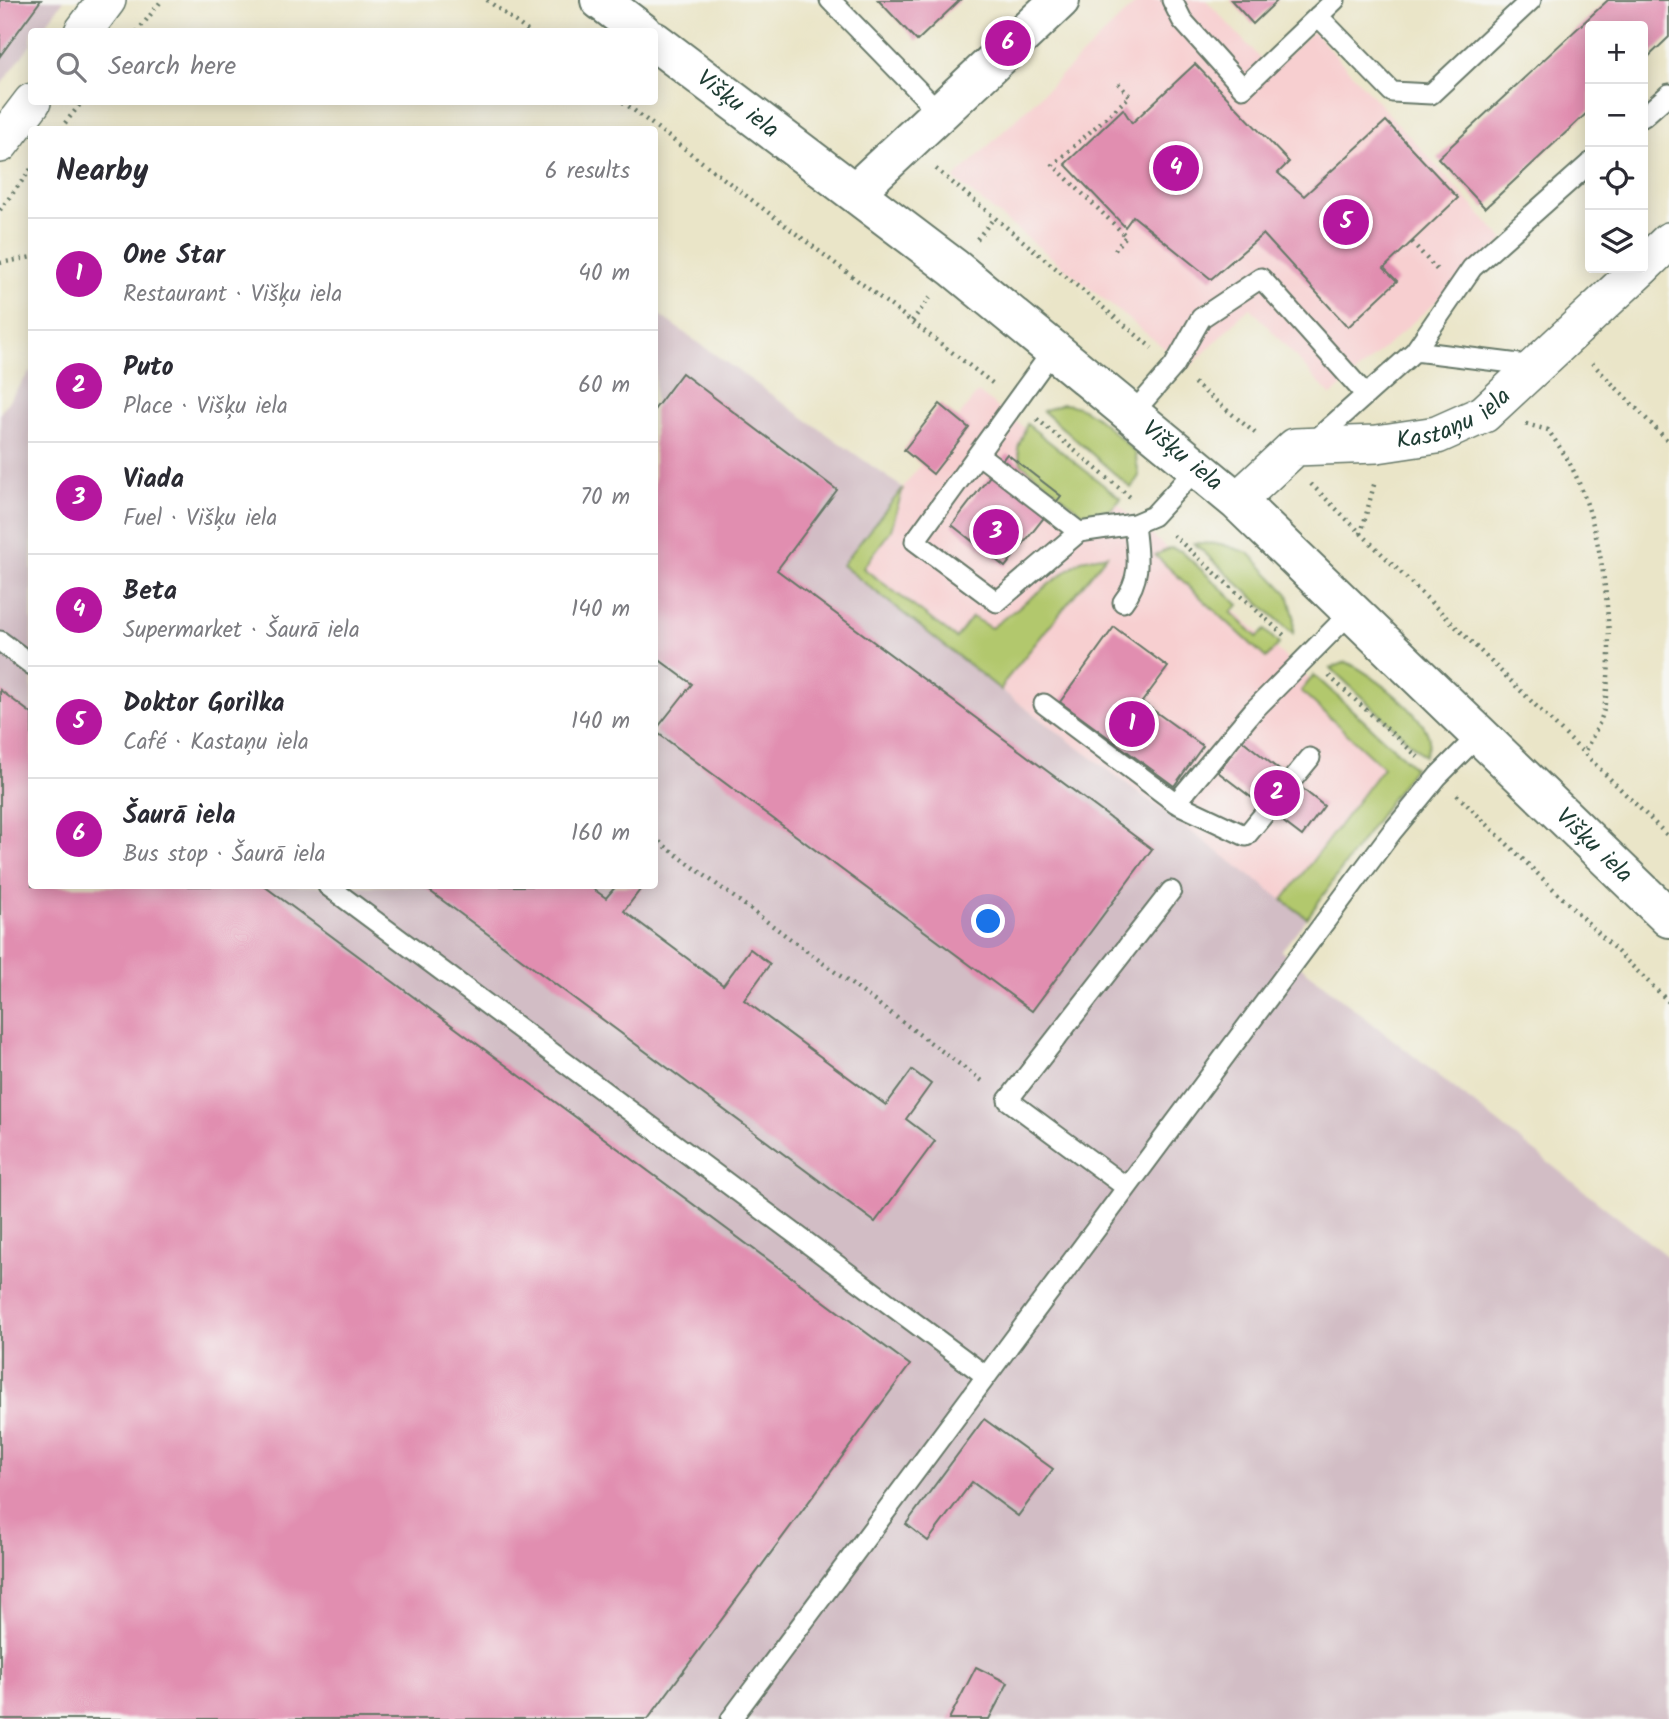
<!DOCTYPE html>
<meta charset="utf-8">
<style>
:root{--surface:#fff;--page:#f2f2f3;--text:#2b2b33;--muted:#7c7c81;--line:#e1e1e2;--accent:#b5179e}
body{margin:0;font-family:Kalam,sans-serif;background:var(--page);color:var(--text)}
.controls{position:absolute;right:21px;top:21px;display:grid;overflow:hidden;border-radius:7px;box-shadow:0 4px 18px #0003}
.controls button{width:63px;height:63px;display:grid;place-items:center;padding:0;border:0;border-bottom:2px solid var(--line);background:var(--surface);color:var(--text);font:35px sans-serif}
.you{position:absolute;left:989px;top:922px;width:24px;height:24px;margin:-18px;border:5px solid #fff;border-radius:50%;background:#1a73e8;box-shadow:0 0 0 10px #1a73e833}
.badge{display:grid;place-items:center;width:46px;height:46px;border-radius:50%;background:var(--accent);color:#fff;font-size:23px;font-weight:700}
.pin{position:absolute;translate:-50% -50%;border:4px solid #fff;box-shadow:0 2px 7px #0006}
.list{margin:0;padding:0;list-style:none}
h2{display:flex;justify-content:space-between;align-items:center;height:91px;margin:0;padding:0 28px;font-size:30px}
h2 small{font-size:23px;font-weight:400;color:var(--muted)}
.list li{display:grid;grid-template-columns:46px 1fr auto;gap:21px;align-items:center;box-sizing:border-box;height:112px;padding:0 28px;border-top:2px solid var(--line)}
.list b{display:block;font-size:26px;white-space:nowrap}
.list p{margin:0;font-size:23px;white-space:nowrap;color:var(--muted)}
.list em{font-size:23px;font-style:normal;color:var(--muted)}
.icon{flex:none;width:38px;height:38px;fill:none;stroke:currentColor;stroke-width:2;stroke-linecap:round;stroke-linejoin:round}
.map{position:relative;flex:none;width:1669px;height:1719px;overflow:hidden}
.search{position:absolute;background:var(--surface);box-shadow:0 4px 18px #0003;left:28px;top:28px;width:630px;height:77px;display:flex;align-items:center;gap:18px;box-sizing:border-box;padding:0 24px;border-radius:7px;color:var(--muted);font-size:26px}
.panel{position:absolute;background:var(--surface);box-shadow:0 4px 18px #0003;left:28px;top:126px;width:630px;height:763px;border-radius:7px}
.map>svg:first-child{display:block}
</style>
<div class="map">
<svg width="1669" height="1719" viewBox="0 0 1669 1719">
<rect width="100%" height="100%" fill="#f6f6f2"/>
<filter id="ink" filterUnits="userSpaceOnUse"><feTurbulence type="fractalNoise" baseFrequency=".0143" numOctaves="2"/><feDisplacementMap in="SourceGraphic" scale="14" xChannelSelector="R" yChannelSelector="G"/><feConvolveMatrix kernelMatrix="1 2 1 2 8 2 1 2 1" color-interpolation-filters="sRGB"/></filter>
<filter id="wash" filterUnits="userSpaceOnUse"><feTurbulence type="fractalNoise" baseFrequency=".00686" numOctaves="4" result="noise"/><feDisplacementMap in="SourceGraphic" scale="28" xChannelSelector="R" yChannelSelector="G"/><feGaussianBlur stdDeviation="1.57" result="paint"/><feColorMatrix in="noise" values="0 0 0 0 0 0 0 0 0 0 0 0 0 0 0 0 0 1.4 0 .05"/><feComposite in="paint" operator="in"/></filter>
<g filter="url(#wash)">
<rect width="100%" height="100%" fill="#eae5c8"/>
<path fill="#f7cfd0" d="M1139 0H1206L1272 71 1313 31 1504 240 1331 396 1250 307 1189 368 954 179Z
M978 392 1096 484 1399 761 1286 903 1001 690 842 565Z"/>
<path fill="#d2bdc5" d="M0 0H64L41 31 32 32 31 44 0 86Z
M655 312 903 488 842 566 1001 690 1307 918 1281 951 1669 1258V1719H0V413L31 370 32 886H654Z"/>
<path fill="#b2c86d" stroke="#688250" stroke-width="2" d="M1062 404C1091 404 1114 434 1135 452L1139 476 1131 488 1043 411Z
M1027 424 1121 499 1110 510 1082 513 1021 463 1018 448Z
M903 488 891 530 863 568 956 638 972 617 991 628 1081 560 1107 555 1005 681 1001 690 842 565Z
M1194 543 1221 544 1249 553 1288 594 1294 616 1293 634Z
M1171 548 1181 551 1239 605 1231 612 1257 637 1265 630 1279 644 1266 658 1155 555Z
M1346 662C1367 670 1427 716 1429 740 1429 744 1426 752 1424 756L1331 668Z
M1314 675 1414 767 1307 918 1283 900 1383 767 1301 691Z"/>
<g id="blocks">
<path fill="#e18eb0" d="M0 0H41L0 56Z
M878 0H960L917 41Z
M1231 0H1278L1253 24Z
M1608 0H1669V37L1643 62V26H1590V110L1485 208 1438 158Z
M1195 64 1289 162 1278 173 1304 196 1386 121 1458 198 1384 268 1397 281 1348 327 1263 234 1211 279 1133 216 1125 227 1065 164 1123 109 1132 123Z
M682 373 837 490 777 570 1152 849 1032 1011 655 731 692 684 654 656V410Z
M940 404 969 428 933 474 904 450Z
M1007 454 1061 496 1005 567 952 525Z
M1114 627 1168 667 1142 702 1203 746 1174 786 1060 702Z
M0 690 32 714V886H264L910 1365 648 1719H0Z
M1242 740 1324 806 1302 836 1218 772Z
M423 886H589L606 898 616 886H643L624 911 723 985 750 949 770 964 744 1000 886 1105 912 1070 931 1084 906 1119 935 1141 875 1222Z
M984 1419 1053 1469 1018 1516 972 1482 928 1541 906 1524Z
M976 1667 1008 1683 989 1719H949Z"/>
</g>
</g>
<g filter="url(#ink)">
<use href="#blocks" fill-opacity="0" stroke="#667868" stroke-width="2"/>
<g fill="none" stroke-linecap="round" stroke-linejoin="round">
<defs>
<path id="service" d="M830 0 940 113
M1172 0 1182 20 1243 88 1335 0
M1318 16 1392 92 1431 94 1531 0
M1643 117 1669 94
M1054 349 915 541 997 602 1079 532 1134 524 1153 516 1198 467
M1415 351 1536 366
M1133 413 1174 366 1201 318 1261 278 1366 395
M1311 444 1415 351 1472 268 1590 163
M978 454 1079 532
M1123 602C1143 577 1137 554 1134 524
M0 641 32 665
M1044 704 1176 803 1253 711 1351 612
M1176 803 1246 836 1310 758
M328 886 986 1376
M1126 1187 1008 1100 1171 891
M731 1719 1391 833 1438 776 1479 735"/>
<g id="minor">
<path d="M83 32 107 0"/>
<path d="M0 144 32 102"/>
<path d="M1643 266 1669 241"/>
<path id="s1" d="M1237 501 1295 447 1377 444 1437 435 1484 414 1641 268"/>
</g>
<g id="tertiary">
<path d="M600 0 642 32"/>
<path id="s2" d="M654 41 954 268 1237 501 1669 918"/>
<path d="M855 192 1060 0"/>
</g>
</defs>
<use href="#service" stroke="#667868" stroke-width="23"/>
<use href="#minor" stroke="#667868" stroke-width="40"/>
<use href="#tertiary" stroke="#667868" stroke-width="42"/>
<path stroke="#667868" stroke-width="4.5" stroke-dasharray="2 5" stroke-linecap="butt" d="M487 0 529 32
M137 32 162 0
M623 102 995 385
M65 123 82 102
M936 169 1152 348
M0 210 31 169
M977 239 994 218
M1412 242 1437 270
M1115 250 1126 236 1053 165 1130 96 1115 80
M0 263 32 257
M912 321 930 298
M1592 363 1669 442
M1194 383 1255 433
M1037 419 1130 497
M1526 424 1548 430C1556 442 1565 454 1571 466 1604 528 1617 641 1604 709 1601 724 1590 740 1584 753
M1311 484 1669 837
M1361 534 1375 481
M1173 535 1286 637
M1329 676 1418 757
M1457 795 1669 1002
M654 838 985 1083"/>
<use href="#service" stroke="#fff" stroke-width="19"/>
<use href="#minor" stroke="#fff" stroke-width="37"/>
<use href="#tertiary" stroke="#fff" stroke-width="38"/>
</g>
</g>
<g text-anchor="middle" dominant-baseline="central" stroke-width="6" stroke-linejoin="round" paint-order="stroke">
<g font-size="24" fill="#1f3d34" stroke="#f6f6f2">
<text stroke="none"><textPath href="#s2" startOffset="105">Višķu iela</textPath></text>
<text stroke="none"><textPath href="#s1" startOffset="243">Kastaņu iela</textPath></text>
<text stroke="none"><textPath href="#s2" startOffset="672">Višķu iela</textPath></text>
<text stroke="none"><textPath href="#s2" startOffset="1239">Višķu iela</textPath></text>
</g>
</g>
</svg>
<div class="controls">
<button>+</button>
<button>−</button>
<button><svg class="icon" aria-label="locate" viewBox="0 0 24 24"><circle cx="12" cy="12" r="6"/><path d="M12 2v4M12 18v4M2 12h4M18 12h4"/></svg></button>
<button><svg class="icon" aria-label="layers" viewBox="0 0 24 24"><path d="M12 4l9 5-9 5-9-5zM3 14l9 5 9-5"/></svg></button>
</div>
<div class="you"></div>
<div class="pin badge" style="left:1132px;top:724px">1</div>
<div class="pin badge" style="left:1277px;top:793px">2</div>
<div class="pin badge" style="left:996px;top:532px">3</div>
<div class="pin badge" style="left:1176px;top:168px">4</div>
<div class="pin badge" style="left:1346px;top:222px">5</div>
<div class="pin badge" style="left:1008px;top:43px">6</div>
<div class="search"><svg class="icon" aria-label="search" viewBox="0 0 24 24"><circle cx="10" cy="10" r="6"/><path d="M15 15l6 6"/></svg>Search here</div>
<section class="panel">
<h2>Nearby<small>6 results</small></h2>
<ul class="list">
<li><span class="badge">1</span><div><b>One Star</b><p>Restaurant · Višķu iela</p></div><em>40 m</em></li>
<li><span class="badge">2</span><div><b>Puto</b><p>Place · Višķu iela</p></div><em>60 m</em></li>
<li><span class="badge">3</span><div><b>Viada</b><p>Fuel · Višķu iela</p></div><em>70 m</em></li>
<li><span class="badge">4</span><div><b>Beta</b><p>Supermarket · Šaurā iela</p></div><em>140 m</em></li>
<li><span class="badge">5</span><div><b>Doktor Gorilka</b><p>Café · Kastaņu iela</p></div><em>140 m</em></li>
<li><span class="badge">6</span><div><b>Šaurā iela</b><p>Bus stop · Šaurā iela</p></div><em>160 m</em></li>
</ul>
</section>
</div>
